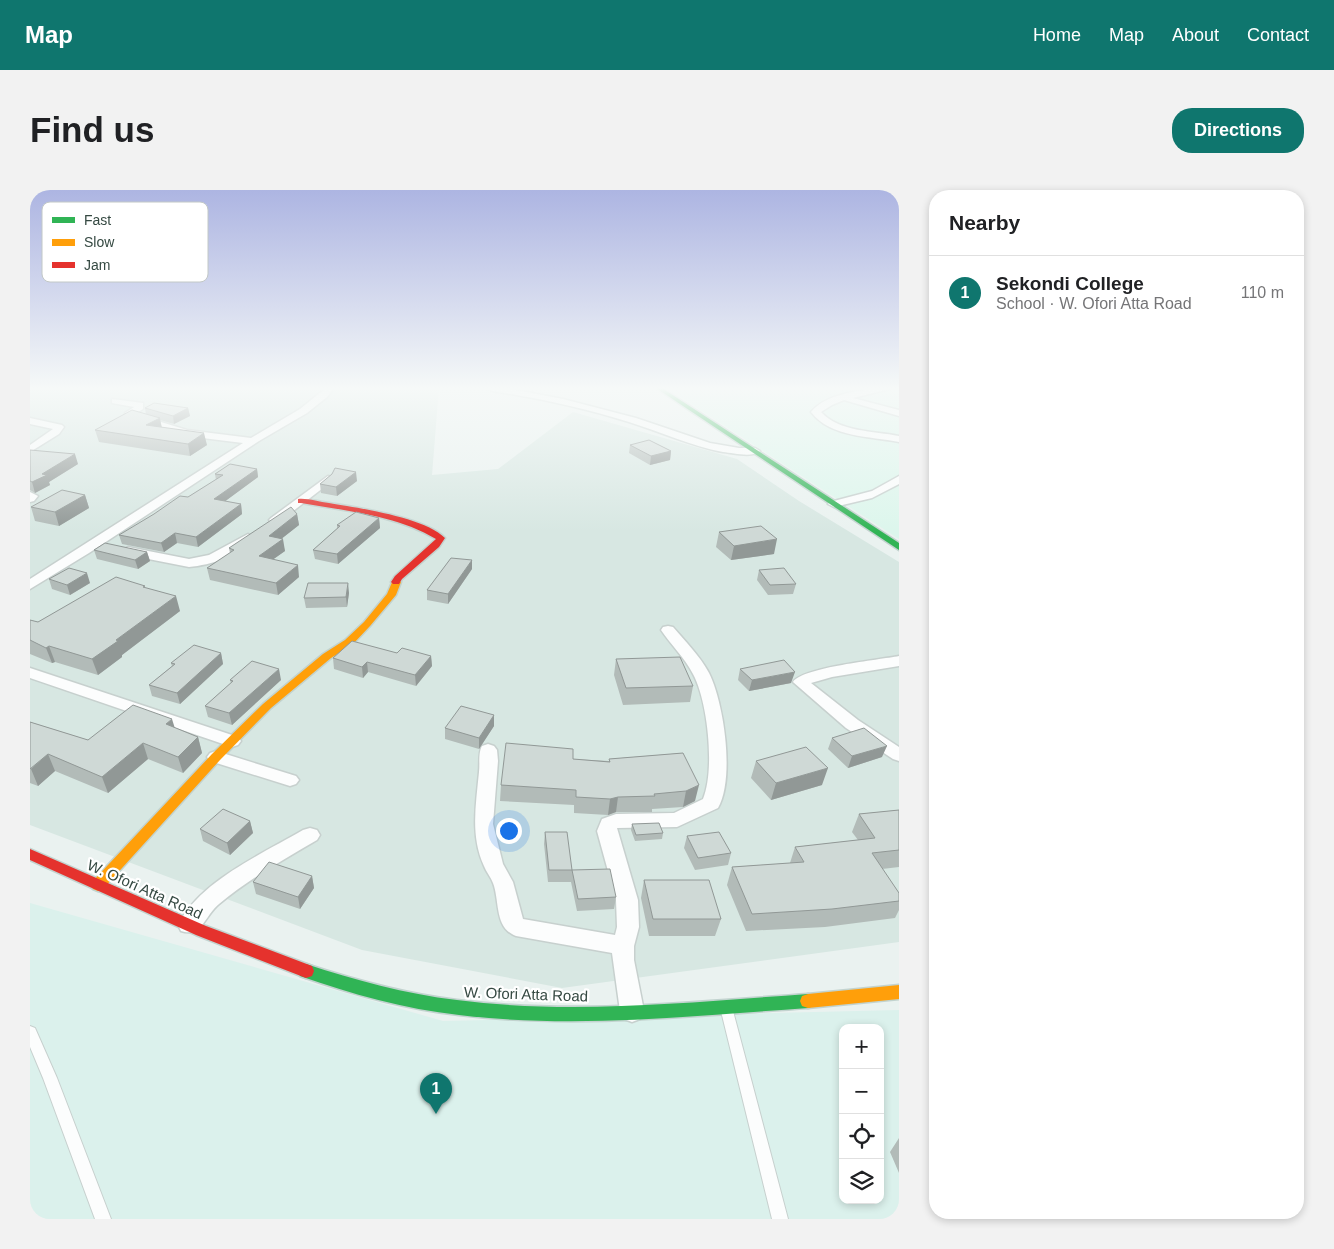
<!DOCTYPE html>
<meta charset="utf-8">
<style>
:root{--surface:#fff;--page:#f2f2f2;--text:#202124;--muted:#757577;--line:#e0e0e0;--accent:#0f766e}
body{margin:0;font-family:Arial,sans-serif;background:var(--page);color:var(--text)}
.controls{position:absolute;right:15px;bottom:15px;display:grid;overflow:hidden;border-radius:10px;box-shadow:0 2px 8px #0003}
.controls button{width:45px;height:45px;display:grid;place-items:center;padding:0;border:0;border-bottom:1px solid var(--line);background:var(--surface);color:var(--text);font:25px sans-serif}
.you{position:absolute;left:478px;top:640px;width:18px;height:18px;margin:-12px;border:4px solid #fff;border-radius:50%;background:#1a73e8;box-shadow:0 0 0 8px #1a73e833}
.badge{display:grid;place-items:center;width:32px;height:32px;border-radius:50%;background:var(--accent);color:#fff;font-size:16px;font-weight:700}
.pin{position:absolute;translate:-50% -41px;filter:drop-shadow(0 1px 2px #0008)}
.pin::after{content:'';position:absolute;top:26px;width:18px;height:15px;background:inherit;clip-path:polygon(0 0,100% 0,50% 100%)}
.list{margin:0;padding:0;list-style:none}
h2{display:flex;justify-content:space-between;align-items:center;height:65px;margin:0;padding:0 20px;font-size:21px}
h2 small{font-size:16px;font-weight:400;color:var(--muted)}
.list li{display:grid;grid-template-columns:32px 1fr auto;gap:15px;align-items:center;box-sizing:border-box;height:75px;padding:0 20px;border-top:1px solid var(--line)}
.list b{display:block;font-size:19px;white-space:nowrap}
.list p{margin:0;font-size:16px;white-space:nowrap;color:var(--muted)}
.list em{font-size:16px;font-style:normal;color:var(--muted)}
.icon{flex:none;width:28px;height:28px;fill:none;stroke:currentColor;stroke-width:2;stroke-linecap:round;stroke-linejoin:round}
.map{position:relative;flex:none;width:869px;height:1029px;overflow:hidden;border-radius:20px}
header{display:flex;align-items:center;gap:30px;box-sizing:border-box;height:70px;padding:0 25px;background:var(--accent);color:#fff}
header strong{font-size:24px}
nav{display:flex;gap:28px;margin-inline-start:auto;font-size:18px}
.intro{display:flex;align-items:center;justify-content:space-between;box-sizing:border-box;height:120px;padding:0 30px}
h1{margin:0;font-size:35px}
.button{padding:12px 22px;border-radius:20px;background:var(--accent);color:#fff;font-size:18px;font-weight:700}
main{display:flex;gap:30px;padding:0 30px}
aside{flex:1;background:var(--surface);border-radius:20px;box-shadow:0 2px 8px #0003}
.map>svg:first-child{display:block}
</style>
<header>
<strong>Map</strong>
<nav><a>Home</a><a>Map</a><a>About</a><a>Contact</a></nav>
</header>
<div class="intro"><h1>Find us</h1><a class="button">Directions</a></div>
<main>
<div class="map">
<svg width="869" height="1029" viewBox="0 0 869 1029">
<rect width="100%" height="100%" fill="#eaf2f0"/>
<path fill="#d7e7e2" d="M0 198H409L402 285 468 279 543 222 707 269 769 311 869 372V752L532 798 332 760 0 635Z"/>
<path fill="#dcf6ec" d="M635 198H869V349L642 202Z"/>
<path fill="#dbf1ec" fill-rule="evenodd" d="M0 713 413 831 869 820V1029H0ZM813 838H850V1010H813Z"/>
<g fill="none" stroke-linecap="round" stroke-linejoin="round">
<defs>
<path id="lane" d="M697 815 702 817 703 821 758 1029H742L691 821 692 817Z
M0 836 5 838 27 888 81 1029H65L13 888 0 857Z"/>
<path id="street" d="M296 198H304L297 207 277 223 229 251 59 363 0 399V389L213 253 156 246 95 227V223L104 217 82 213V209L113 213V219L105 224 157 240 221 248 270 219Z
M458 198H476L533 209 606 228 680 253 709 258H725L730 261C723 268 703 263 693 262 661 256 631 242 599 232 554 218 508 208 462 201Z
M848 198H864L823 208 869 220V226L814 210 802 215 791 222C809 242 844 241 869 246V252C840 246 801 248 781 222 796 204 827 201 848 198Z
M0 228 32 235 34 237 29 244 0 262V255L23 239 0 234Z
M298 286 302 287 303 289 302 291 249 332H241L239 330 241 328Z
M869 286V294L842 308 804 317 798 314 800 312 842 301Z
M0 302 8 306 4 311 0 312Z
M218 344 224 348C210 366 181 375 159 377L98 365 92 361 98 357 159 369 179 365Z
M638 436 643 437C655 451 670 466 679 483 694 513 705 588 688 618L647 637 587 638 608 710 609 737 604 756V770L614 821 610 829 602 832 594 829 590 821 582 763 486 746C464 738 470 711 463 693 461 687 456 682 454 676 440 646 446 614 449 582 450 574 448 563 452 556L458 554 464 556 467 560 468 571 463 634 473 674 483 692 493 729 585 745 587 737 586 710 567 641 572 629 586 624 644 623 673 609C685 580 678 512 663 484 655 468 641 455 631 440L633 437Z
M869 466V476L802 487 781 493 828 530 869 557V571L863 569 816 538 763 492C773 477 849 470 869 466Z
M0 478 208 547 211 551 208 555 202 557 196 555 0 488Z
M186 561 266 586 269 590 266 594 260 596 180 571 177 567 180 563Z
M280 638 287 640 290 645 287 650C253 670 219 689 189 714 175 725 172 748 151 741L148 735C170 691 232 664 273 640Z"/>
<path id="fast" d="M626 198H632L869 353V360Z
M276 774C325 790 375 804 427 810 543 825 662 812 778 804L784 806 786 811 784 816 778 818C662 826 545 839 429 825 375 819 321 804 270 786L268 781 270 776Z"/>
<path id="slow" d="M366 389 371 392 366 405 340 436 323 454 301 468 241 518 190 570 73 699 68 701 63 699 61 695 63 691 182 564 233 514 293 464 315 450 334 432 357 404 363 390Z
M869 795V809L778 818 772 816 770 811 772 806 778 804Z"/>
<path id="jam" d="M268 309C278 308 289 312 299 313 328 318 394 327 415 348L409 357 372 389 369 394H363L361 392 365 386 406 349C366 325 316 321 271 313H268Z
M0 659 176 736 282 776 284 781 282 786 276 788 166 745 0 670Z"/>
</defs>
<use href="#lane" stroke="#c7d0ce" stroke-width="2"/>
<use href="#street" stroke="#c7d0ce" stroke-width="3"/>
<use href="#fast" stroke="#c2d3cf" stroke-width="3"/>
<use href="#slow" stroke="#c2d3cf" stroke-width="3"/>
<use href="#jam" stroke="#c2d3cf" stroke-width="3"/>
<use href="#lane" fill="#fcfdfd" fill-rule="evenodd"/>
<use href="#street" fill="#fcfdfd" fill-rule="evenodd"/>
<use href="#fast" fill="#30b455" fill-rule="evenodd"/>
<use href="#slow" fill="#ff9f0a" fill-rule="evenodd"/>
<use href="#jam" fill="#e5322d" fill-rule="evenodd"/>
</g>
<path fill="#b2bbb8" d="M115 218H158L160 226 144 234 130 230 132 237 177 255 160 266 69 252 65 240 116 225Z
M600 255 641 261 640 270 620 275 599 263Z
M0 260 48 274 19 292 20 295 5 303 0 300Z
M227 279 228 287 195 311 211 314 212 324 168 357 147 353 134 362 92 354 89 345 158 307 186 290 185 284Z
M327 291 307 306 291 303 290 294Z
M55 305 59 318 29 336 5 331 1 317Z
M267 324 269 335 251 349 255 361 242 370 269 387 248 405 180 390 177 378 200 363 199 358Z
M349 328 350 338 308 374 285 369 283 360 307 339V335Z
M689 342 744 364 701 370 686 357Z
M64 360 117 362 120 371 108 379 67 369Z
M442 379 418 414 397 410V400Z
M729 380 766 394 763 404 738 405 727 390Z
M19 389 60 393 40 405 22 399Z
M115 398 150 421 92 465V467L68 485 25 472 22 473 0 464V430L8 432Z
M319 403 317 417 276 418 274 408Z
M191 463 193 474 150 514 122 506 119 495 142 476 141 473Z
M367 463 401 466 402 476 386 496 338 482 333 488 304 479 303 468Z
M586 469 663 496 660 512 593 515 584 485Z
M710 479 761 493 719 501 708 490Z
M200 490H251L202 535 178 527 175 516 201 493Z
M464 525V536L449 559 415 549V538Z
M0 532 58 550 144 538 168 547 172 563 153 583 118 569 78 603 25 581 8 596 0 593Z
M802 548 852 567 818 578 798 559Z
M653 563 665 611 653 617 622 619V622H586L578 625 544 623V615L470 611 471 595 543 569 579 571V569Z
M726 571 792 595 741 610 721 588Z
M869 620V677L852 679 869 703V720L865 728 795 737 716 741 697 695 702 677 760 673 765 657 828 650 822 642 829 624Z
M220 631 223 643 200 665 173 651 170 639Z
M602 634 633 643 632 649 605 651 601 640Z
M515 642 542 680 586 707 584 719 547 721 541 692H518L514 654Z
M657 646 701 663 698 675 665 680 654 658Z
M282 686 284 698 270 719 226 704 223 692Z
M614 690 691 729 685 746H619L611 708Z
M869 948V983L860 962Z"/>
<path fill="#919896" d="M158 218 160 226 144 234 143 226Z
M130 228 132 241 116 235Z
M174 243 177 255 160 266 158 254Z
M641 261 640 270 620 275 621 266Z
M45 264 48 274 19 292 20 295 5 303 2 292 12 284Z
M227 279 228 287 186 318 184 309Z
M326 282 327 291 307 306 306 297Z
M55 305 59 318 29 336 25 322Z
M211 314 212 324 168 357 166 347Z
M267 324 269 335 241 357 239 346Z
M349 328 350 338 308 374 307 364Z
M145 343 147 353 134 362 131 353Z
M253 349 255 361 231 378 229 366Z
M747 349 744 364 701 370 704 356Z
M117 362 120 371 108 379 105 370Z
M442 370V379L418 414V404Z
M268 375 269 387 248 405 246 393Z
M57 383 60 393 40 405 37 395Z
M318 393 319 403 317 417 316 407Z
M146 406 150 421 92 465V467L68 485 62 469 86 450Z
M19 456 25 472 22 473 16 458Z
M191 463 193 474 150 514 147 503Z
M401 466 402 476 386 496 385 485Z
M337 472 338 482 333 488 332 477Z
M249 479 251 490 202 535 199 523Z
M765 482 761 493 719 501 722 490Z
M464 525V536L449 559V548Z
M142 529 147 545 136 534Z
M168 547 172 563 153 583 148 567Z
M113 553 118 569 78 603 72 587Z
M857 556 852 567 818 578 822 566Z
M18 564 25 581 8 596 1 579Z
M798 578 792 595 741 610 746 593Z
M669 595 665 611 653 617 656 601Z
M588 607 586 622 578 625 580 609Z
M220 631 223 643 200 665 197 653Z
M282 686 284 698 270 719 268 707Z"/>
<path fill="#cfd9d6" stroke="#919896" d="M124 213 158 218 143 226 115 218Z
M102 220 130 228 116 235 174 243 158 254 65 240Z
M619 250 641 261 621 266 600 255Z
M0 260 45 264 12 284 17 285 2 292 0 291Z
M200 274 227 279 184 309 211 314 166 347 145 343 131 353 89 345 124 324 150 306 158 307 193 285 185 284Z
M305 278 326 282 306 297 290 294 302 284Z
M32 300 55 305 25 322 1 317Z
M261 317 267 324 239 346 253 349 229 366 268 375 246 393 177 378 204 360 199 358Z
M326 322 349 328 307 364 283 360 310 336 307 335Z
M731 336 747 349 704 356 689 342Z
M75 353 117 362 105 370 64 360Z
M421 368 442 370 418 404 397 400Z
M39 378 57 383 37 395 19 389Z
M754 378 766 394 740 395 729 380Z
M86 387 115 396 113 397 146 406 86 450 88 451 62 469 19 456 16 458 0 450V430L8 432Z
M278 393H318L316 407 274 408Z
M322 451 367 463 372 458 401 466 385 485 337 472 332 477 303 468Z
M164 455 191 463 147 503 119 495 145 474 141 473Z
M650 467 663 496 596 498 586 469Z
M754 470 765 482 722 490 710 479Z
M222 471 249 479 199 523 175 516 203 491 200 490Z
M103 515 142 529 136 534 168 547 148 567 113 553 72 587 18 564 0 579V532L58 550Z
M431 516 464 525 449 548 415 538Z
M834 538 857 556 822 566 802 548Z
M476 553 543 559V569L580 572 579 569 653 563 669 595 656 601 624 604 625 606 588 607 580 609 546 607V600L471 595Z
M776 557 798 578 746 593 726 571Z
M193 619 220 631 197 653 170 639Z
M869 620V660L842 663 869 703V711L802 719 722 724 702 677 774 672 765 657 845 648 829 624Z
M629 633 633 643 606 645 602 634Z
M515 642H537L542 680H519Z
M689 642 701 663 668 668 657 646Z
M239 672 282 686 268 707 223 692Z
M580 679 586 707 548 709 542 680Z
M614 690H679L691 729H623Z"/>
<linearGradient id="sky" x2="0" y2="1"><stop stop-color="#adb5e2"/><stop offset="0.58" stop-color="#f6f9f8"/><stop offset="1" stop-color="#f6f9f8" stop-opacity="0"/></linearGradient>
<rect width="869" height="342" fill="url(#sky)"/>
<g text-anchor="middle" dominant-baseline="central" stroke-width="4.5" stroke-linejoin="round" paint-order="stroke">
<g font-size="15" fill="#354942" stroke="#fff">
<text transform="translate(115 699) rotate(24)">W. Ofori Atta Road</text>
<text transform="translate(496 804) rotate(2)">W. Ofori Atta Road</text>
</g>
</g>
<rect x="12" y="12" width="166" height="80" rx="8" fill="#fff" stroke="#c2c8c6" stroke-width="1"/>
<rect x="22" y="27" width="23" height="6" fill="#30b455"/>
<rect x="22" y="49" width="23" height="7" fill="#ff9f0a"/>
<rect x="22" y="72" width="23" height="6" fill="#e5322d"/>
<g font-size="14" fill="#354942">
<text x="54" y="35">Fast</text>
<text x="54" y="57">Slow</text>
<text x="54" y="80">Jam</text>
</g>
</svg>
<div class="controls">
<button>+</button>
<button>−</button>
<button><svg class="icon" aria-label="locate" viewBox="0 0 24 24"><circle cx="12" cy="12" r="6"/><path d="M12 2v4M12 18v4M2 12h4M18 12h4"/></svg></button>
<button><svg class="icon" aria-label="layers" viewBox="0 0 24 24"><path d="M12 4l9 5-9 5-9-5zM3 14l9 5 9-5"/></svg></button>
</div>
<div class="you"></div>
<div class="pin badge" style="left:406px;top:924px">1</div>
</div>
<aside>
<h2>Nearby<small></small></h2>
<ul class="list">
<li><span class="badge">1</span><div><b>Sekondi College</b><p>School · W. Ofori Atta Road</p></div><em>110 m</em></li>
</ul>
</aside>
</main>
